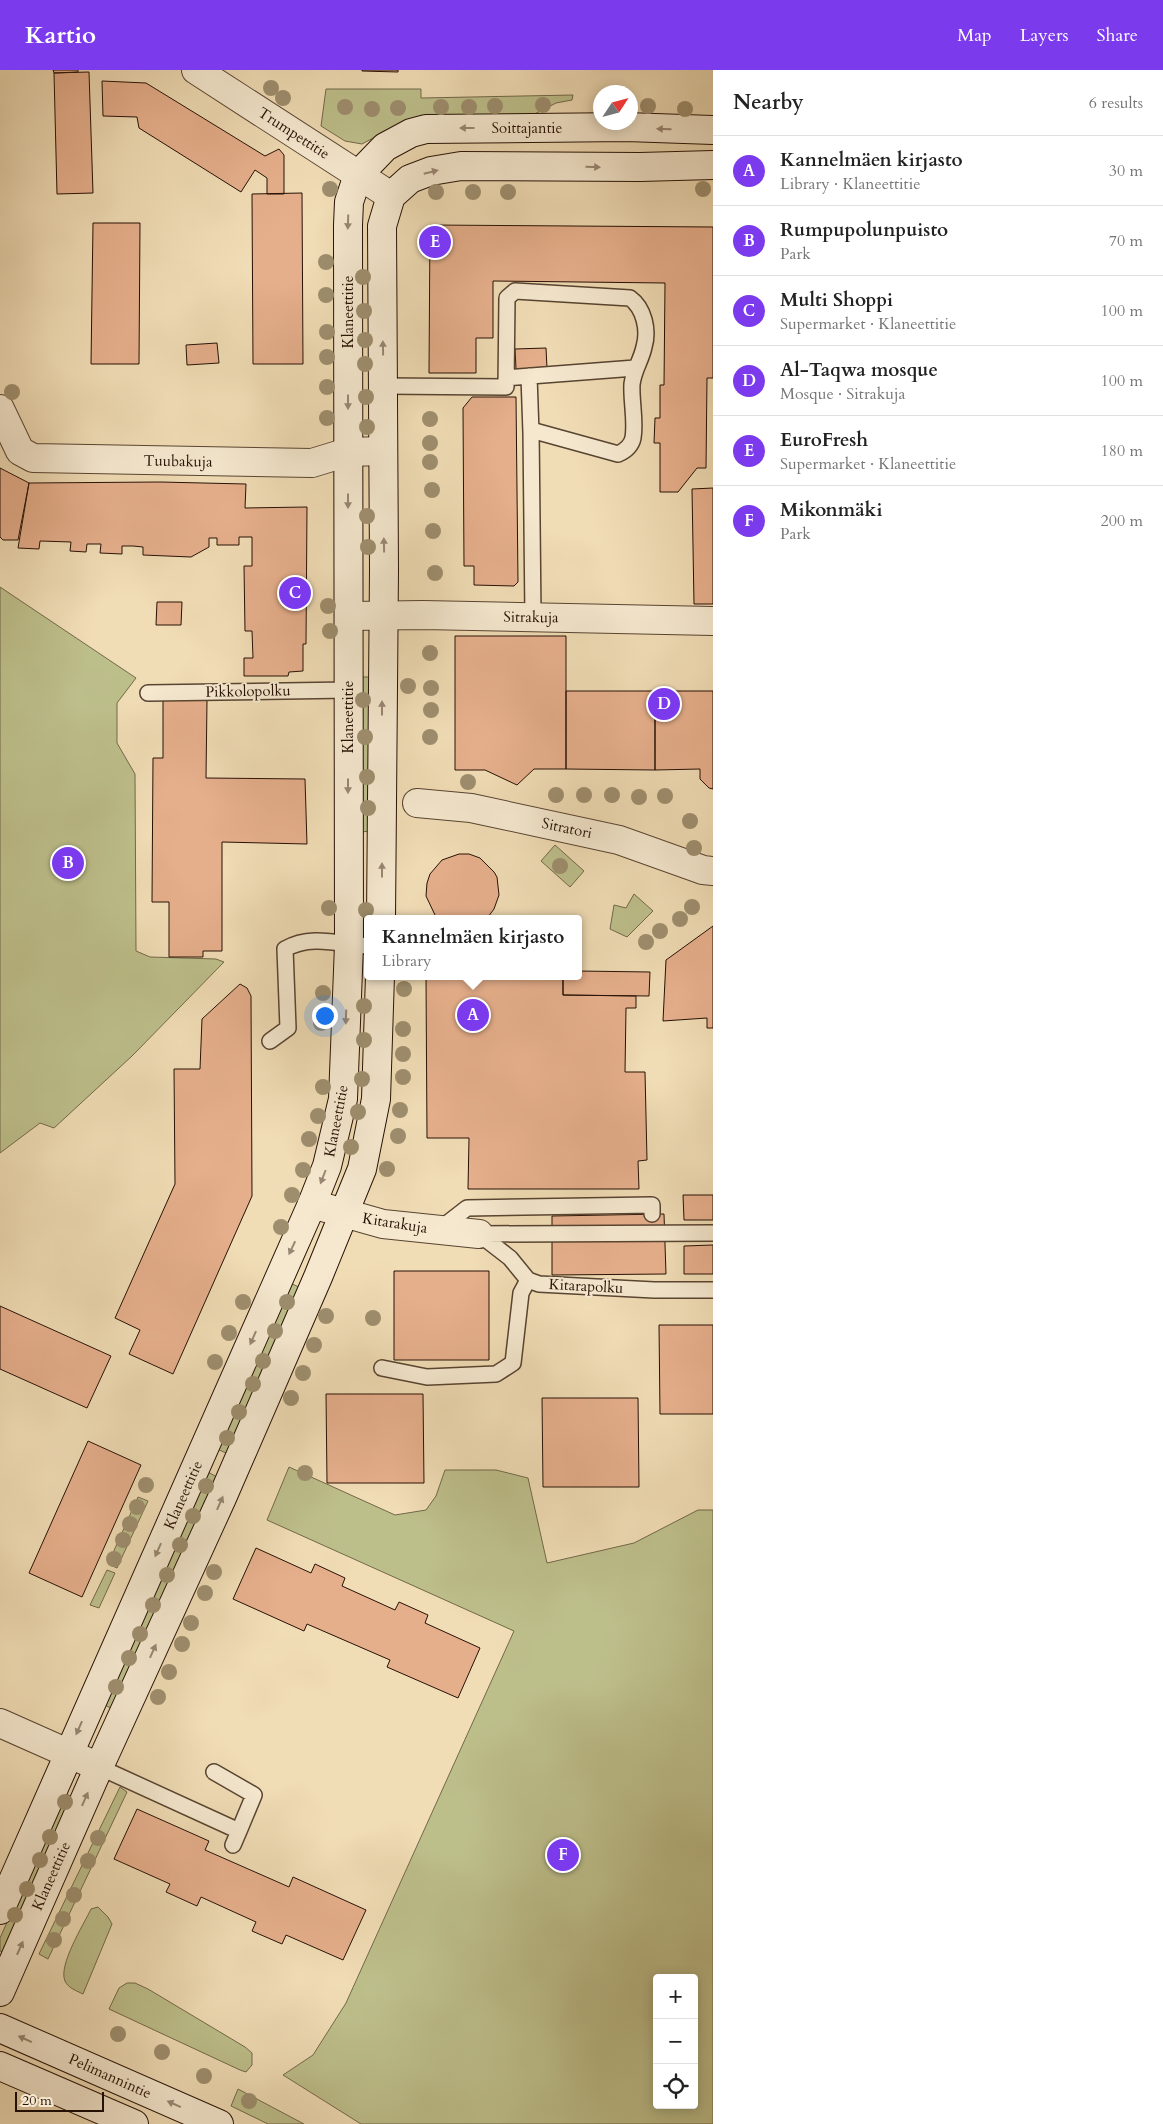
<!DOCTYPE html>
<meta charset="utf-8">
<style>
:root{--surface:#fff;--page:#f2f2f2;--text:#222;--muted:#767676;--line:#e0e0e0;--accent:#7c3aed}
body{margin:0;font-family:Cardo,serif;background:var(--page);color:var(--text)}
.controls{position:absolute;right:15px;bottom:15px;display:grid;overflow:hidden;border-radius:5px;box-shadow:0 2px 12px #0003}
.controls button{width:45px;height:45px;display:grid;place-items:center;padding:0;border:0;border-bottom:1px solid var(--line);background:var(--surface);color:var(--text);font:25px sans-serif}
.compass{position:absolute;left:593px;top:15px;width:45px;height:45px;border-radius:50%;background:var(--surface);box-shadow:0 2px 12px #0003;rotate:54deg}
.scale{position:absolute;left:15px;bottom:12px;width:89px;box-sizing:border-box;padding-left:5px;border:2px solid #261105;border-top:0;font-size:14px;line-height:18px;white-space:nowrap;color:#261105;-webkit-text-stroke:4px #f5e8cf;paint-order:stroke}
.you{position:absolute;left:324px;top:945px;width:18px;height:18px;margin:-12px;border:4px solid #fff;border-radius:50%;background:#1a73e8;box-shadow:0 0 0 8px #1a73e833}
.badge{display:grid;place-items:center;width:32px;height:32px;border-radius:50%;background:var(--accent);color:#fff;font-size:16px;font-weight:700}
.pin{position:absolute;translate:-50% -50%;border:2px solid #fff;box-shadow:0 1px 5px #0006}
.popup{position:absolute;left:364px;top:845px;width:218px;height:65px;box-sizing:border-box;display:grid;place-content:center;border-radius:5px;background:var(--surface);filter:drop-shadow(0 1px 4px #0005);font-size:16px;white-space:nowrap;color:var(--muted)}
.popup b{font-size:19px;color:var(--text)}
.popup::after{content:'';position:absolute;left:50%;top:100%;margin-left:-10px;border:10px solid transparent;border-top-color:var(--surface)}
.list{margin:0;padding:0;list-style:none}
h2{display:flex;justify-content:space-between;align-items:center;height:65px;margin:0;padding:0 20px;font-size:21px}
h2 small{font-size:16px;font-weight:400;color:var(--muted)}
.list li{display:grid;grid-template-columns:32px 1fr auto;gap:15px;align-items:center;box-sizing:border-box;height:70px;padding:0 20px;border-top:1px solid var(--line)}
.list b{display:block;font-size:19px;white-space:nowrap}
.list p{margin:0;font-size:16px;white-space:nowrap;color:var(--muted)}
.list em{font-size:16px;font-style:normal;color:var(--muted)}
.icon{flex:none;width:28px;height:28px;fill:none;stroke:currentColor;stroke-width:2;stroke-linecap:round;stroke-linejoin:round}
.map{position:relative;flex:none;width:713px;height:2054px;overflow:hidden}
header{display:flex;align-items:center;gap:30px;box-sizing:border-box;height:70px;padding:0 25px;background:var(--accent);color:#fff}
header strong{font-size:24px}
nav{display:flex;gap:28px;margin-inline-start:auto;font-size:18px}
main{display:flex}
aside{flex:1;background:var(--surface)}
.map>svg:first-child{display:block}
</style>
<header>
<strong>Kartio</strong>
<nav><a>Map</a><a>Layers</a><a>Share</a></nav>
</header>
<main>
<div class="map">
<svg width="713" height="2054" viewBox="0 0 713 2054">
<rect width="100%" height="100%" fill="#f0dcb5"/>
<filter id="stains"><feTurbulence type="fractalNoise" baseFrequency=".004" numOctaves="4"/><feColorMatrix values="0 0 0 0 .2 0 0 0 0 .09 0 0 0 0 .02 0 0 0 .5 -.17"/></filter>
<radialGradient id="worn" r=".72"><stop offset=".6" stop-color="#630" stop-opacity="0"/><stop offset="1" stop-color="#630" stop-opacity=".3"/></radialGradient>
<path fill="#bdbf8b" stroke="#726848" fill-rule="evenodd" d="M326 19H421V28L573 25 572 30 556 33 529 47 420 49 401 53 362 74 345 71 321 56Z
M0 517 136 608 117 633V673L135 704 136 881 150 887 216 889 224 892 132 986 54 1058 40 1053 0 1083Z
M358 607H372L373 761 359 762Z
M555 775 584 801 570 817 541 791Z
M634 824 653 841 627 867 610 859 614 835 626 838Z
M288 1212 303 1219 228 1384 213 1377Z
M289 1397 395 1445 426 1440 436 1426 445 1400H496L528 1408 547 1493 634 1473 698 1440H713V2054H361L283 2005 313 1985 346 1933 514 1561 267 1450ZM657 1908H694V2035H657Z
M208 1402 217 1407 111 1638 102 1634Z
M138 1427 148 1431 117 1498 108 1494Z
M107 1500 115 1503 99 1538 90 1535Z
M120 1717 127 1722 48 1889 39 1884Z
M65 1723 74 1728 3 1882 0 1881V1868Z
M98 1837 108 1847 112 1854 83 1924C77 1921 68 1918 65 1911 58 1895 84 1854 91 1839Z
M127 1913H135L148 1919 245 1977 252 1983V1995L246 2002 240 2000 109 1939 119 1918Z
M238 2019 304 2054H268L231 2036Z"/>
<path fill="#e6af8c" stroke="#261105" d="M53 0H78V2L54 3Z
M362 0H398V2L362 1Z
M89 2 93 123 57 124 54 3Z
M102 11 146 13 265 86 279 79 284 85V124H267V108L255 100 241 122 139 58 137 47 103 46Z
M302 123 303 294H253L252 124Z
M93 153H140L139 294H91Z
M430 155 713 157V308H707L706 398H697L678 422H660V373H654L655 348H660V315H664L665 213 493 211V268H476V303H429Z
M217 273 219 293 187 295 186 275Z
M546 278 547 298 516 299 515 279Z
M472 327H516L518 512 514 516 474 515V496H464L463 338Z
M0 398 29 413 18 470H3L0 467Z
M160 412 246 414 245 438 307 437 306 574H303V601L289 602 288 606H244V588H253L252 561H245L244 496H252V467H239V475H217V468H209V477L191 487 143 485V477L133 476H122V484L100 483 101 474H87L86 482 70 481 71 472 40 471 39 479 18 478 29 413Z
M713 418V534H694L692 419Z
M157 532H182L181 555H156Z
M455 566H566V699H534L517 715 485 700H455Z
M566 621H655V700L566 699Z
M655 621H713V719L709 718 700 709V699L655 700Z
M163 630H207L206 708 305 709 307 774 222 772V881H203V887H169V832H152L153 688H163Z
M459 784H469L480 788 494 802 497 807 499 825 494 839 488 847 496 849H432L435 845 426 826 427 813 430 804 442 790Z
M713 856V958H707V948L663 951 666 890Z
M578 901 650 902 649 926 563 925V906H578Z
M426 906H563V925L636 926V938H626L625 1002H645L647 1090 638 1091 639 1119H468L469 1068H427Z
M240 914 247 918 251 926 252 1126 173 1304 129 1284 140 1260 115 1248 175 1114 174 999H200L202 949Z
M683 1125H713V1150H684Z
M664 1144 666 1204 552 1205V1146Z
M713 1175V1204H684V1176Z
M394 1201H489V1290H394Z
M0 1236 111 1286 87 1338 0 1299Z
M659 1255H713V1344H660Z
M326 1324H423L424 1413H327Z
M542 1328H638L639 1417H543Z
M88 1371 141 1395 82 1527 29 1503Z
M256 1478 311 1503 315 1494 345 1508 342 1516 395 1540 399 1532 428 1545 425 1553 480 1578 458 1628 387 1597 390 1590 307 1554 304 1561 233 1529Z
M137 1739 209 1771 205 1780 280 1813 289 1817 293 1807 366 1840 343 1890 286 1865 282 1874 252 1861 256 1852 201 1827 197 1836 166 1822 170 1814 114 1789Z"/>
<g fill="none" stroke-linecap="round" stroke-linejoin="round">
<defs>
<path id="lane" d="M529 306 531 363
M506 308 635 298
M384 316 506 317 507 228 515 221 630 228C644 238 649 260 644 277 641 291 634 299 632 314 631 331 636 351 633 368 631 377 625 381 618 384L531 360 533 547
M148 623 348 620
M270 971 288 958 285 879C311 864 339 874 368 876
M440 1159 467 1138 652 1135V1144
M479 1164 510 1188 528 1210 539 1214 654 1220H713
M479 1164 713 1163
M382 1298 427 1307 496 1304 513 1293 521 1223 528 1210
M99 1697 239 1761 254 1725 214 1702
M233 1775 239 1761"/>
<path id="street" d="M196 0 391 126
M0 339 20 381 33 388 312 393 348 382 383 381
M350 546 423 545 713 551
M417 733 471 738 619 770 703 800 713 801
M312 1134 383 1154 479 1164
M0 1653 99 1697"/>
<path id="secondary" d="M381 849 384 500 382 156 391 126 410 109 431 101 461 96 640 97 713 95
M0 1840 312 1134 327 1096 343 1029 349 875 348 155 349 132 358 105 385 77 411 63 426 59 626 57 713 60
M0 1922 99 1697 222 1428 318 1207 362 1099 376 1029 380 906
M0 1958 219 2054
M0 1996 134 2054"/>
</defs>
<use href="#lane" stroke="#584431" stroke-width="18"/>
<use href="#street" stroke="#584431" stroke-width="30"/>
<use href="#secondary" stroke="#261105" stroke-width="30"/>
<use href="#lane" stroke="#f5e8cf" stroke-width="15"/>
<use href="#street" stroke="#f5e8cf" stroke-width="28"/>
<use href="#secondary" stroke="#f5e8cf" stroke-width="28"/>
</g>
<g fill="#9e8e6e">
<circle cx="271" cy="18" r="8"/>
<circle cx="283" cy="28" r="8"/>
<circle cx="543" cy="35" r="8"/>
<circle cx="495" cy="36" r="8"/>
<circle cx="648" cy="36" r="8"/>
<circle cx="345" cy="37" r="8"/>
<circle cx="441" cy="37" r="8"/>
<circle cx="469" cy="37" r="8"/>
<circle cx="398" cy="38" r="8"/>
<circle cx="372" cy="39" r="8"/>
<circle cx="685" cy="39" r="8"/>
<circle cx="330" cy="119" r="8"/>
<circle cx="703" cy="119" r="8"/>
<circle cx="436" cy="122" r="8"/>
<circle cx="473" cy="122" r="8"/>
<circle cx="508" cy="122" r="8"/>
<circle cx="326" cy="192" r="8"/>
<circle cx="363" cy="207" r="8"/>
<circle cx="326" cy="225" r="8"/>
<circle cx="364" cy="241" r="8"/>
<circle cx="327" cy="262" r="8"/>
<circle cx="365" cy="270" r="8"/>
<circle cx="327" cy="287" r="8"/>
<circle cx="365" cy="294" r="8"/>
<circle cx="327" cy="317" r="8"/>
<circle cx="12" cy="322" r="8"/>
<circle cx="366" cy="327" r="8"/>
<circle cx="327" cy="348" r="8"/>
<circle cx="430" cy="349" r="8"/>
<circle cx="367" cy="357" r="8"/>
<circle cx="430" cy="373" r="8"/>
<circle cx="430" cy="392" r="8"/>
<circle cx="432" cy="420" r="8"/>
<circle cx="367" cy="446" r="8"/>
<circle cx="433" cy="461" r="8"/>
<circle cx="368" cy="477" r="8"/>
<circle cx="435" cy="503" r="8"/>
<circle cx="328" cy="536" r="8"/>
<circle cx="330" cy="561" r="8"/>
<circle cx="430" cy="583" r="8"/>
<circle cx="408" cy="616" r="8"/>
<circle cx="431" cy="618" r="8"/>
<circle cx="363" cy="630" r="8"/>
<circle cx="431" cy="640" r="8"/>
<circle cx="365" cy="667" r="8"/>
<circle cx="430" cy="667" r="8"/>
<circle cx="367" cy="707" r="8"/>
<circle cx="468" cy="712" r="8"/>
<circle cx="556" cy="725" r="8"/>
<circle cx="584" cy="725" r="8"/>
<circle cx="612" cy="725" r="8"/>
<circle cx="665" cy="726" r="8"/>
<circle cx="639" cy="727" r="8"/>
<circle cx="368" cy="738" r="8"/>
<circle cx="690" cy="751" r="8"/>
<circle cx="694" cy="778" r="8"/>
<circle cx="560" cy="796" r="8"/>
<circle cx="692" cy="837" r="8"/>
<circle cx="329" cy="838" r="8"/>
<circle cx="366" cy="840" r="8"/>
<circle cx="680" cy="849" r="8"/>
<circle cx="660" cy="861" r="8"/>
<circle cx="646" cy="872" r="8"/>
<circle cx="404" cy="919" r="8"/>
<circle cx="323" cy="923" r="8"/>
<circle cx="364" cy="936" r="8"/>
<circle cx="321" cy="953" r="8"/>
<circle cx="403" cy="959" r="8"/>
<circle cx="364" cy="970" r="8"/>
<circle cx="403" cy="984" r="8"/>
<circle cx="403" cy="1007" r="8"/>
<circle cx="362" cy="1009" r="8"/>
<circle cx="323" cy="1017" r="8"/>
<circle cx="400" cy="1040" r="8"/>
<circle cx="358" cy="1042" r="8"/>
<circle cx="318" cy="1046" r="8"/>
<circle cx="398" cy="1066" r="8"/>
<circle cx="309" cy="1069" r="8"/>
<circle cx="351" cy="1077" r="8"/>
<circle cx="387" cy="1099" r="8"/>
<circle cx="303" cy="1100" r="8"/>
<circle cx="292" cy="1125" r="8"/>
<circle cx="281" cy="1157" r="8"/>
<circle cx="243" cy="1232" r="8"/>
<circle cx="287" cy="1232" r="8"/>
<circle cx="326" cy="1246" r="8"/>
<circle cx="373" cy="1248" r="8"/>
<circle cx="275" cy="1261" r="8"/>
<circle cx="229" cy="1263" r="8"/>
<circle cx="314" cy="1275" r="8"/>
<circle cx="263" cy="1291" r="8"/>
<circle cx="215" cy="1292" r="8"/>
<circle cx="303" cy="1303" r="8"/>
<circle cx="253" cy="1314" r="8"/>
<circle cx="291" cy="1328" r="8"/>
<circle cx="239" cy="1342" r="8"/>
<circle cx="227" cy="1368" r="8"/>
<circle cx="305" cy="1403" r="8"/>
<circle cx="146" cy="1415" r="8"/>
<circle cx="206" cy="1416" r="8"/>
<circle cx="137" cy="1437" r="8"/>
<circle cx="193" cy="1446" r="8"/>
<circle cx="130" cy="1454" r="8"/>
<circle cx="123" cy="1470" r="8"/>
<circle cx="180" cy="1475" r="8"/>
<circle cx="114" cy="1489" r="8"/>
<circle cx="214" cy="1502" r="8"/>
<circle cx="167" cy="1505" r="8"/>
<circle cx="205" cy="1523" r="8"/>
<circle cx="153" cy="1535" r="8"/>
<circle cx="191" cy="1553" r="8"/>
<circle cx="140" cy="1564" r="8"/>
<circle cx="182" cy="1574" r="8"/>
<circle cx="129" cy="1588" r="8"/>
<circle cx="169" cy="1602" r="8"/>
<circle cx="116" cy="1617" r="8"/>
<circle cx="158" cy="1627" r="8"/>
<circle cx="65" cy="1732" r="8"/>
<circle cx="50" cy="1767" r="8"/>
<circle cx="98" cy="1768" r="8"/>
<circle cx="40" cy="1790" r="8"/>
<circle cx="88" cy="1791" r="8"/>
<circle cx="27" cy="1819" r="8"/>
<circle cx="74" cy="1825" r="8"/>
<circle cx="15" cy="1845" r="8"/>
<circle cx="63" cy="1849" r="8"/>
<circle cx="54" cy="1870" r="8"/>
<circle cx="118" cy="1964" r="8"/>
<circle cx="162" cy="1982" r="8"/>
<circle cx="204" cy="2006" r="8"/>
<circle cx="249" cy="2031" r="8"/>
</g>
<defs><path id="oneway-solid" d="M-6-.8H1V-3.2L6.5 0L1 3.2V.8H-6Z" transform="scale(1.25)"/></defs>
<g fill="#988774">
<use href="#oneway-solid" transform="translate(467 58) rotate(180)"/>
<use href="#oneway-solid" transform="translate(664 59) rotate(-178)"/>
<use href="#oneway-solid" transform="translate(593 97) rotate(1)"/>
<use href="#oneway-solid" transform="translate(431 102) rotate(-14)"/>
<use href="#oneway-solid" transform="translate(348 152) rotate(92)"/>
<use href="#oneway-solid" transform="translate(383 278) rotate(-91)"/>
<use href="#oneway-solid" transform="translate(348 332) rotate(90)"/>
<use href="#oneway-solid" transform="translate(348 431) rotate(90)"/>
<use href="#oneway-solid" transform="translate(384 475) rotate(-91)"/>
<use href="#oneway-solid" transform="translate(382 638) rotate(-90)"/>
<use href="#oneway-solid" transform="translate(348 716) rotate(90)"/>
<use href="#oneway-solid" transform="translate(382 800) rotate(-90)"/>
<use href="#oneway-solid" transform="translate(346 947) rotate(92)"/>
<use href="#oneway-solid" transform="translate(323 1107) rotate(111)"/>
<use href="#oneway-solid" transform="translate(292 1178) rotate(115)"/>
<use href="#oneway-solid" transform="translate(253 1268) rotate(114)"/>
<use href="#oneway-solid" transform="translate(220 1433) rotate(-66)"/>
<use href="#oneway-solid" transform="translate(158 1480) rotate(114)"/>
<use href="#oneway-solid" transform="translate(153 1581) rotate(-66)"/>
<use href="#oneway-solid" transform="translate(79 1658) rotate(114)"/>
<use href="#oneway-solid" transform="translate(85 1729) rotate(-66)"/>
<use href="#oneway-solid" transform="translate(20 1878) rotate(-66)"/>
<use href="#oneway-solid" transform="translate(25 1969) rotate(-156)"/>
<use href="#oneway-solid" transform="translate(174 2034) rotate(-156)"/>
</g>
<g text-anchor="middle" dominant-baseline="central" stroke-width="4" stroke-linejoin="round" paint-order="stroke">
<g font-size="15" fill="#261105" stroke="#f5e8cf">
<text x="527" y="58">Soittajantie</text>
<text transform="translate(294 63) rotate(33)">Trumpettitie</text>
<text transform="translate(348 242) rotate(-90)">Klaneettitie</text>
<text transform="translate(178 391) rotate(1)">Tuubakuja</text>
<text transform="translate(531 547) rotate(1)">Sitrakuja</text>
<text transform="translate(248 621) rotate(-1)">Pikkolopolku</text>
<text transform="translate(348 647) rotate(-90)">Klaneettitie</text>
<text transform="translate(567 758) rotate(12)">Sitratori</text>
<text transform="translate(336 1051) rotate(-79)">Klaneettitie</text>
<text transform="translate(395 1153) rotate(9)">Kitarakuja</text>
<text transform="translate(586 1216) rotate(3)">Kitarapolku</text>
<text transform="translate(183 1425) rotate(-66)">Klaneettitie</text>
<text transform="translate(51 1806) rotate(-66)">Klaneettitie</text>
<text transform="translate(110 2006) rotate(24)">Pelimannintie</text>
</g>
</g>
<rect width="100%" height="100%" filter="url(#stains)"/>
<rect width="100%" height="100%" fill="url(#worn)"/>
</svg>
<div class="controls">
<button>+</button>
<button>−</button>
<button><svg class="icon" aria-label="locate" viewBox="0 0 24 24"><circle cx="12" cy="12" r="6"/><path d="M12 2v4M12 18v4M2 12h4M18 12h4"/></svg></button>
</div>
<svg class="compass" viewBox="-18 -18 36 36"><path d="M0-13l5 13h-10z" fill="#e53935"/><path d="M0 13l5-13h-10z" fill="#767676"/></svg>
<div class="scale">20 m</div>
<div class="you"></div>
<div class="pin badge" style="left:473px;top:945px">A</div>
<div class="popup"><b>Kannelmäen kirjasto</b>Library</div>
<div class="pin badge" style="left:68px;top:793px">B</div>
<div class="pin badge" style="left:295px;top:523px">C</div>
<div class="pin badge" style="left:664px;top:634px">D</div>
<div class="pin badge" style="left:435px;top:172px">E</div>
<div class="pin badge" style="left:563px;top:1785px">F</div>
</div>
<aside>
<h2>Nearby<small>6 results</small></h2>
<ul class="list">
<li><span class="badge">A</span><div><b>Kannelmäen kirjasto</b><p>Library · Klaneettitie</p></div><em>30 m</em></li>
<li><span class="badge">B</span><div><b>Rumpupolunpuisto</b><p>Park</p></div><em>70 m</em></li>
<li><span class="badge">C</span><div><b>Multi Shoppi</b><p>Supermarket · Klaneettitie</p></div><em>100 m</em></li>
<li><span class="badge">D</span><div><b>Al-Taqwa mosque</b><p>Mosque · Sitrakuja</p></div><em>100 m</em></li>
<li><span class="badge">E</span><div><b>EuroFresh</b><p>Supermarket · Klaneettitie</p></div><em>180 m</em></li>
<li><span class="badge">F</span><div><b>Mikonmäki</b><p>Park</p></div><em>200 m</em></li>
</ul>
</aside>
</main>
